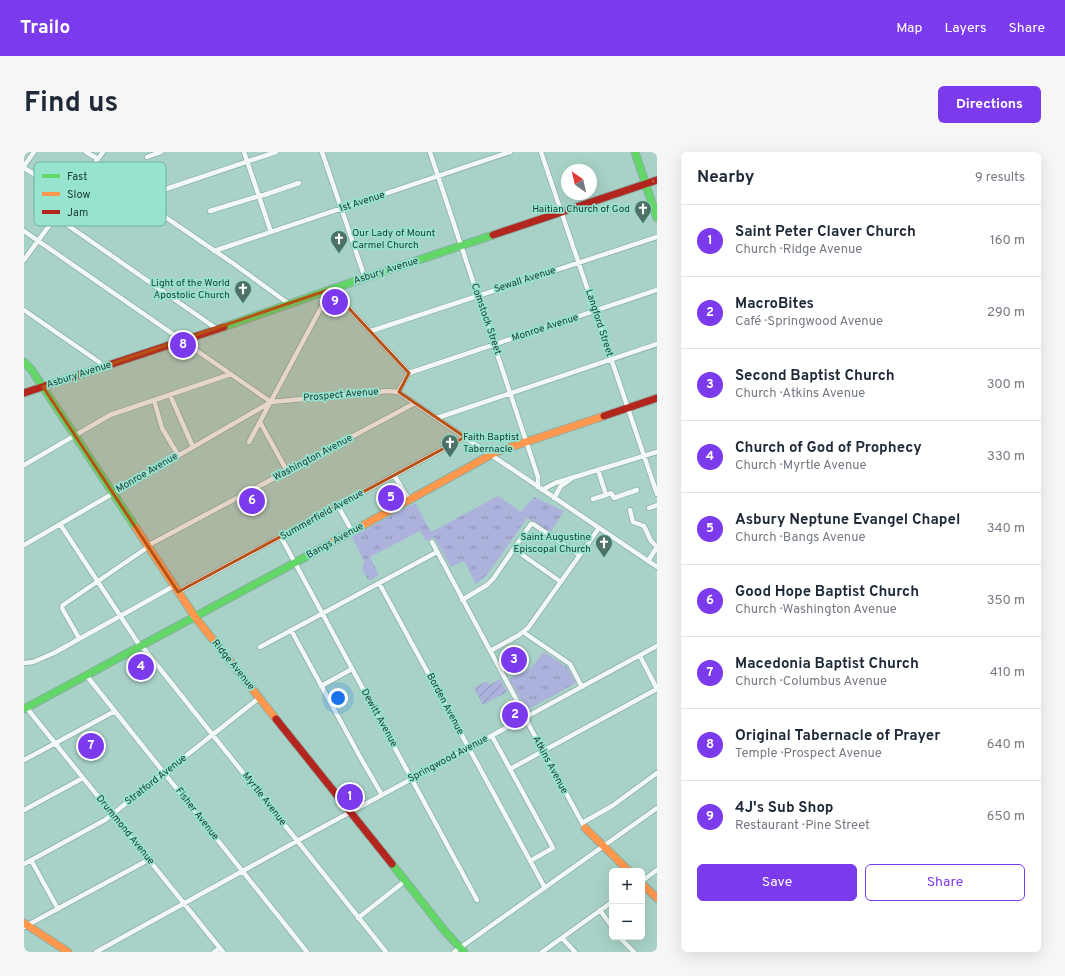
<!DOCTYPE html>
<meta charset="utf-8">
<style>
:root{--surface:#fff;--page:#f6f6f7;--text:#1f2937;--muted:#747a83;--line:#e0e1e3;--accent:#7c3aed}
body{margin:0;font-family:Overpass,sans-serif;background:var(--page);color:var(--text)}
.controls{position:absolute;right:12px;bottom:12px;display:grid;overflow:hidden;border-radius:6px;box-shadow:0 4px 16px #0002}
.controls button{width:36px;height:36px;display:grid;place-items:center;padding:0;border:0;border-bottom:1px solid var(--line);background:var(--surface);color:var(--text);font:20px sans-serif}
.compass{position:absolute;left:537px;top:12px;width:36px;height:36px;border-radius:50%;background:var(--surface);box-shadow:0 4px 16px #0002;rotate:326deg}
.you{position:absolute;left:314px;top:546px;width:14px;height:14px;margin:-10px;border:3px solid #fff;border-radius:50%;background:#1a73e8;box-shadow:0 0 0 6px #1a73e833}
.badge{display:grid;place-items:center;width:26px;height:26px;border-radius:50%;background:var(--accent);color:#fff;font-size:13px;font-weight:700}
.pin{position:absolute;translate:-50% -50%;border:2px solid #fff;box-shadow:0 1px 4px #0006}
.list{margin:0;padding:0;list-style:none}
h2{display:flex;justify-content:space-between;align-items:center;height:52px;margin:0;padding:0 16px;font-size:17px}
h2 small{font-size:13px;font-weight:400;color:var(--muted)}
.list li{display:grid;grid-template-columns:26px 1fr auto;gap:12px;align-items:center;box-sizing:border-box;height:72px;padding:0 16px;border-top:1px solid var(--line)}
.list b{display:block;font-size:15px;white-space:nowrap}
.list p{margin:0;font-size:13px;white-space:nowrap;color:var(--muted)}
.list em{font-size:13px;font-style:normal;color:var(--muted)}
.actions{display:flex;gap:8px;padding:12px 16px}
.actions a{flex:1;padding:9px 0;border:1px solid var(--accent);border-radius:6px;text-align:center;font-size:14px;color:var(--accent)}
.actions .main{background:var(--accent);color:#fff}
.map{position:relative;flex:none;width:633px;height:800px;overflow:hidden;border-radius:6px}
header{display:flex;align-items:center;gap:24px;box-sizing:border-box;height:56px;padding:0 20px;background:var(--accent);color:#fff}
header strong{font-size:19px}
nav{display:flex;gap:22px;margin-inline-start:auto;font-size:14px}
.intro{display:flex;align-items:center;justify-content:space-between;box-sizing:border-box;height:96px;padding:0 24px}
h1{margin:0;font-size:28px}
.button{padding:10px 18px;border-radius:6px;background:var(--accent);color:#fff;font-size:14px;font-weight:700}
main{display:flex;gap:24px;padding:0 24px}
aside{flex:1;background:var(--surface);border-radius:6px;box-shadow:0 4px 16px #0002}
.map>svg:first-child{display:block}
</style>
<header>
<strong>Trailo</strong>
<nav><a>Map</a><a>Layers</a><a>Share</a></nav>
</header>
<div class="intro"><h1>Find us</h1><a class="button">Directions</a></div>
<main>
<div class="map">
<svg width="633" height="800" viewBox="0 0 633 800">
<defs>
<pattern id="park-tufts" width="24" height="20" patternUnits="userSpaceOnUse"><rect width="24" height="20" fill="#acb2db"/><path d="M3 7l-1-3M5 7V3M7 7l1-3M15 17l-1-3M17 17v-4M19 17l1-3" fill="none" stroke="#8b92b2"/></pattern>
<pattern id="garden-furrows" width="10" height="10" patternUnits="userSpaceOnUse"><rect width="10" height="10" fill="#acb2db"/><path d="M-1 1l2-2M0 10L10 0M9 11l2-2" fill="none" stroke="#8b92b2"/></pattern>
</defs>
<rect width="100%" height="100%" fill="#a8d2c7"/>
<path fill="url(#park-tufts)" d="M474 344 497 360 510 345 540 359 526 381 503 366 463 423 452 432 440 409 427 415 410 385 402 389 396 379 346 405 355 423 345 429 338 417 340 409 328 385 391 351 407 380Z
M520 500 543 515 552 531 503 558 485 527 506 517Z"/>
<path fill="url(#garden-furrows)" d="M476 527 483 540 459 553 450 536 463 529 465 533Z"/>
<g fill="none" stroke-linecap="round" stroke-linejoin="round">
<defs>
<path id="street" d="M62 0 74 7
M220 0 247 80
M298 0 341 126
M406 0 514 325V335
M517 0 633 342
M123 5 137 0
M0 14 10 0
M68 15 210 112 265 152
M0 16 46 44
M117 49 127 42 252 0
M186 59 235 44 240 43 275 31
M32 65 193 177
M0 79 247 250 364 239 374 240 633 415
M190 99 486 0
M0 108 79 0
M0 158 75 210 79 215
M347 179 633 85
M374 240 385 221 633 138
M146 243 169 295
M130 248 138 276 154 303
M413 266 633 192
M236 270 263 319
M225 290 307 137 385 221
M0 313 86 263 207 222
M370 323 385 348
M518 338 531 331 633 300
M582 343 587 341 590 346 613 338
M530 346 537 334 546 328
M569 347 582 343 574 318
M314 354 328 379
M625 356 633 353
M606 358 609 370 620 374 627 389 633 395 624 409
M36 372 116 494
M257 385 453 748
M408 390 499 560 506 575 561 676
M0 393 247 250
M123 394 391 251
M490 397 537 430
M355 431 521 736
M154 440 441 285
M438 448 463 433 469 427 507 372H509L555 403
M267 478 335 603 358 643
M499 480 546 512 558 535
M55 486 39 458 38 455 39 453 124 395
M117 493 362 800
M236 495 413 400
M466 499 495 483 504 476 575 376
M616 504 633 537
M0 511 9 510 30 501 150 434
M62 523 283 800
M297 534 328 517
M2 555 199 800
M468 584 529 696 506 709
M0 608 91 559
M486 617 633 537
M0 658 59 626
M558 671 588 654 633 621
M7 708 34 757
M0 712 81 668 235 546
M618 729 633 718
M576 758 588 775
M334 766 381 729
M0 775 124 708
M595 785 610 800
M538 786 551 800
M72 800 273 689 633 494
M190 800 196 796
M430 800 633 656
M518 800 588 750"/>
<path id="fast" d="M611 0 633 66
M200 175 308 137 469 83
M0 210 7 217 112 376
M0 557 287 402
M368 712 420 778 440 800"/>
<path id="slow" d="M112 376 171 465 252 567
M287 402 472 300 580 264
M561 676 605 719
M618 732 633 746
M0 771 44 800"/>
<path id="jam" d="M469 83 633 28
M0 241 200 175
M580 264 633 246
M252 567 368 712"/>
</defs>
<use href="#street" stroke="#8caea5" stroke-width="6"/>
<use href="#fast" stroke="#8caea5" stroke-width="9"/>
<use href="#slow" stroke="#8caea5" stroke-width="9"/>
<use href="#jam" stroke="#8caea5" stroke-width="9"/>
<use href="#street" stroke="#f2f8f7" stroke-width="4.5"/>
<use href="#fast" stroke="#63d668" stroke-width="7"/>
<use href="#slow" stroke="#ff974d" stroke-width="7"/>
<use href="#jam" stroke="#b3261e" stroke-width="7"/>
<path stroke="#b2beba" stroke-width="1" stroke-dasharray="2 4" stroke-linecap="butt" d="M619 0 633 41"/>
</g>
<path fill="#b55216" fill-opacity="0.2" stroke="#b55216" stroke-width="3" stroke-linejoin="round" d="M307 137 385 221 375 240 441 285 154 440 19 235Z"/>
<defs>
<symbol id="church-pin" viewBox="-11 -11 22 30"><path d="M0 17L-7.5 6A9.5 9.5 0 1 1 7.5 6Z" fill="#4d7067" stroke="#96e3cf"/><path d="M-1.2-6h2.4v3.5h3.3v2.4h-3.3V6h-2.4V-.1h-3.3v-2.4h3.3Z" fill="#fff"/></symbol>
</defs>
<g fill-rule="evenodd">
<use href="#church-pin" x="609" y="47" width="20" height="27"/>
<use href="#church-pin" x="305" y="77" width="20" height="27"/>
<use href="#church-pin" x="209" y="127" width="20" height="27"/>
<use href="#church-pin" x="416" y="281" width="20" height="27"/>
<use href="#church-pin" x="570" y="381" width="20" height="27"/>
</g>
<g text-anchor="middle" dominant-baseline="central" stroke-width="3.5" stroke-linejoin="round" paint-order="stroke">
<g font-size="10" fill="#1c3c34" stroke="#96e3cf">
<text transform="translate(338 50) rotate(-18)">1st Avenue</text>
<text transform="translate(362 119) rotate(-18)">Asbury Avenue</text>
<text transform="translate(501 128) rotate(-18)">Sewall Avenue</text>
<text transform="translate(462 167) rotate(71)">Comstock Street</text>
<text transform="translate(575 171) rotate(72)">Langford Street</text>
<text transform="translate(521 176) rotate(-18)">Monroe Avenue</text>
<text transform="translate(55 223) rotate(-18)">Asbury Avenue</text>
<text transform="translate(317 243) rotate(-5)">Prospect Avenue</text>
<text transform="translate(289 306) rotate(-28)">Washington Avenue</text>
<text transform="translate(123 321) rotate(-30)">Monroe Avenue</text>
<text transform="translate(298 363) rotate(-29)">Summerfield Avenue</text>
<text transform="translate(311 389) rotate(-29)">Bangs Avenue</text>
<text transform="translate(209 513) rotate(51)">Ridge Avenue</text>
<text transform="translate(421 552) rotate(62)">Borden Avenue</text>
<text transform="translate(355 566) rotate(61)">Dewitt Avenue</text>
<text transform="translate(424 607) rotate(-28)">Springwood Avenue</text>
<text transform="translate(526 613) rotate(62)">Atkins Avenue</text>
<text transform="translate(132 628) rotate(-38)">Stratford Avenue</text>
<text transform="translate(240 647) rotate(52)">Myrtle Avenue</text>
<text transform="translate(173 662) rotate(52)">Fisher Avenue</text>
<text transform="translate(101 678) rotate(51)">Drummond Avenue</text>
</g>
<g font-size="10" fill="#1c3c34" stroke="#96e3cf" text-anchor="end">
<text x="606" y="57">Haitian Church of God</text>
<text x="328" y="81" text-anchor="start">Our Lady of Mount<tspan x="328" dy="12">Carmel Church</tspan></text>
<text x="206" y="131">Light of the World<tspan x="206" dy="12">Apostolic Church</tspan></text>
<text x="439" y="285" text-anchor="start">Faith Baptist<tspan x="439" dy="12">Tabernacle</tspan></text>
<text x="567" y="385">Saint Augustine<tspan x="567" dy="12">Episcopal Church</tspan></text>
</g>
</g>
<rect x="10" y="10" width="132" height="64" rx="6" fill="#96e3cf" stroke="#71b1a0" stroke-width="1"/>
<rect x="18" y="22" width="18" height="4" fill="#63d668"/>
<rect x="18" y="40" width="18" height="4" fill="#ff974d"/>
<rect x="18" y="58" width="18" height="4" fill="#b3261e"/>
<g font-size="11" fill="#1c3c34">
<text x="43" y="28">Fast</text>
<text x="43" y="46">Slow</text>
<text x="43" y="64">Jam</text>
</g>
</svg>
<div class="controls">
<button>+</button>
<button>−</button>
</div>
<svg class="compass" viewBox="-18 -18 36 36"><path d="M0-13l5 13h-10z" fill="#e53935"/><path d="M0 13l5-13h-10z" fill="#747a83"/></svg>
<div class="you"></div>
<div class="pin badge" style="left:326px;top:645px">1</div>
<div class="pin badge" style="left:491px;top:563px">2</div>
<div class="pin badge" style="left:490px;top:508px">3</div>
<div class="pin badge" style="left:117px;top:515px">4</div>
<div class="pin badge" style="left:367px;top:346px">5</div>
<div class="pin badge" style="left:228px;top:349px">6</div>
<div class="pin badge" style="left:67px;top:594px">7</div>
<div class="pin badge" style="left:159px;top:193px">8</div>
<div class="pin badge" style="left:311px;top:150px">9</div>
</div>
<aside>
<h2>Nearby<small>9 results</small></h2>
<ul class="list">
<li><span class="badge">1</span><div><b>Saint Peter Claver Church</b><p>Church · Ridge Avenue</p></div><em>160 m</em></li>
<li><span class="badge">2</span><div><b>MacroBites</b><p>Café · Springwood Avenue</p></div><em>290 m</em></li>
<li><span class="badge">3</span><div><b>Second Baptist Church</b><p>Church · Atkins Avenue</p></div><em>300 m</em></li>
<li><span class="badge">4</span><div><b>Church of God of Prophecy</b><p>Church · Myrtle Avenue</p></div><em>330 m</em></li>
<li><span class="badge">5</span><div><b>Asbury Neptune Evangel Chapel</b><p>Church · Bangs Avenue</p></div><em>340 m</em></li>
<li><span class="badge">6</span><div><b>Good Hope Baptist Church</b><p>Church · Washington Avenue</p></div><em>350 m</em></li>
<li><span class="badge">7</span><div><b>Macedonia Baptist Church</b><p>Church · Columbus Avenue</p></div><em>410 m</em></li>
<li><span class="badge">8</span><div><b>Original Tabernacle of Prayer</b><p>Temple · Prospect Avenue</p></div><em>640 m</em></li>
<li><span class="badge">9</span><div><b>4J's Sub Shop</b><p>Restaurant · Pine Street</p></div><em>650 m</em></li>
</ul>
<div class="actions"><a class="main">Save</a><a>Share</a></div>
</aside>
</main>
